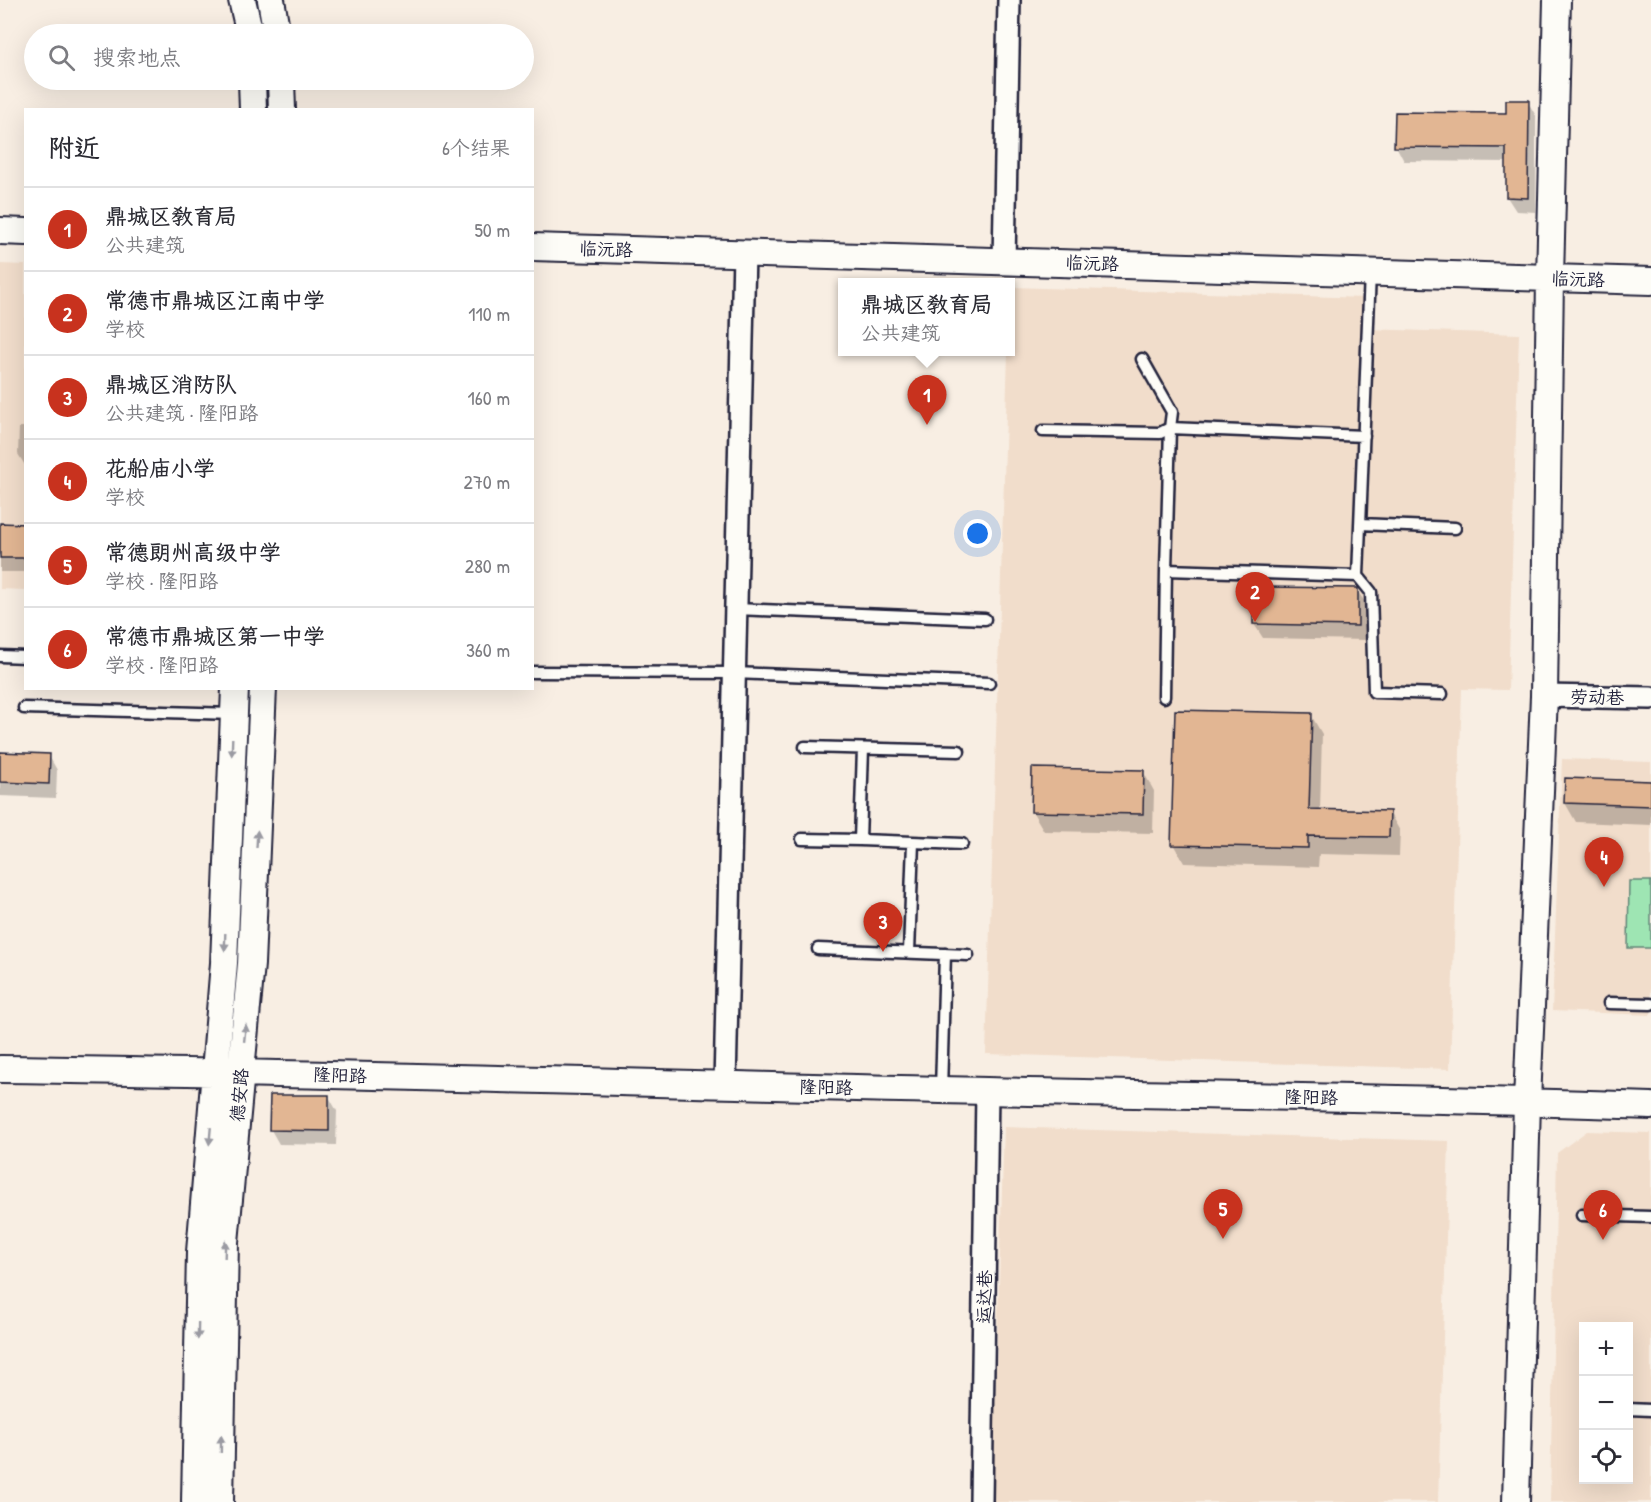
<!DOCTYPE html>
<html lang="zh">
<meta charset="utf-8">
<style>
:root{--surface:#fff;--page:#f2f2f3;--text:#2b2b33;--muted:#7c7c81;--line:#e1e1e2;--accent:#c8321e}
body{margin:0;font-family:"Patrick Hand","LXGW WenKai TC",sans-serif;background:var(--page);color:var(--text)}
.controls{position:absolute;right:18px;bottom:18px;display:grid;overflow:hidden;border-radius:0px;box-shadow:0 6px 24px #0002}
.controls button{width:54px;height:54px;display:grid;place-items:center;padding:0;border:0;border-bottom:2px solid var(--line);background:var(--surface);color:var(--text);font:30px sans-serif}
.you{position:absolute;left:978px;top:534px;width:21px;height:21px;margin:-15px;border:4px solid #fff;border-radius:50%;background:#1a73e8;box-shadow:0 0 0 9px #1a73e833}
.badge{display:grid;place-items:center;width:39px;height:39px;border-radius:50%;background:var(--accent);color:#fff;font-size:20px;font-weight:700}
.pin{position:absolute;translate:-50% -50px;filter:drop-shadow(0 2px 3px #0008)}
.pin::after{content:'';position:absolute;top:32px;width:21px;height:18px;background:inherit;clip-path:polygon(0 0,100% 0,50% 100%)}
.popup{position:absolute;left:838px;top:278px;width:177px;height:78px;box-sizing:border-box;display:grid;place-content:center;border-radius:0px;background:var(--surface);filter:drop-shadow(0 2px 4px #0005);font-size:20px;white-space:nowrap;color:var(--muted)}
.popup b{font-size:22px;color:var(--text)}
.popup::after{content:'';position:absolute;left:50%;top:100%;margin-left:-12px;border:12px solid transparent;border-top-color:var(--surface)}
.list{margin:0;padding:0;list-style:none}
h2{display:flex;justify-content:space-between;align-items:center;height:78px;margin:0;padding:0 24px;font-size:26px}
h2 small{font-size:20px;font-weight:400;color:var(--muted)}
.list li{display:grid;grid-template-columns:39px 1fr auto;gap:18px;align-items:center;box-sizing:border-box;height:84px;padding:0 24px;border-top:2px solid var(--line)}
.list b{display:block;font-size:22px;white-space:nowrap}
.list p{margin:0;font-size:20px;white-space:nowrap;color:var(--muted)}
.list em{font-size:20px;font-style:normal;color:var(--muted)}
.icon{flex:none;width:33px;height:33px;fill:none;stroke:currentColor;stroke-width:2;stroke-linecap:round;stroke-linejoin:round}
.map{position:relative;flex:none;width:1651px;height:1502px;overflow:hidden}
.search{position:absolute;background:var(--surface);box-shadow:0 6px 24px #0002;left:24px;top:24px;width:510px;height:66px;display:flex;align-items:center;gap:15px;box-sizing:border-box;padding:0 21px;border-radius:33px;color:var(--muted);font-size:22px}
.panel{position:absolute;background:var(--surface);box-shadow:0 6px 24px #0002;left:24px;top:108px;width:510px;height:582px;border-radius:0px}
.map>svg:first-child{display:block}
</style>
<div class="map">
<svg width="1651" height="1502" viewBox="0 0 1651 1502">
<rect width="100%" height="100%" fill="#f8eee3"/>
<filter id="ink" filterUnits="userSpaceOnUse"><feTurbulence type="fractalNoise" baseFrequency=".0167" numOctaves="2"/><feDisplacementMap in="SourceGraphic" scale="12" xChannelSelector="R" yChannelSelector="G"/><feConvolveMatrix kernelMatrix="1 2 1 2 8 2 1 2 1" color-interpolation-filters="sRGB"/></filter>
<g filter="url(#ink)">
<path fill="#f1ddcb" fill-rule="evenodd" d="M0 264 25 265V590L0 589Z
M1011 287 1366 298V329L1519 334 1508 690 1462 689 1450 1069 986 1054 1008 352H1011Z
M1562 759 1651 762V1015L1552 1011Z
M1004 1127 1449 1141 1438 1502H992Z
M1587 1131 1651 1133V1502H1550L1557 1153ZM1584 1326H1628V1480H1584Z"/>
<path fill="#9ee5b3" stroke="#608477" stroke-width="1.5" d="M1629 881H1651V948H1628Z"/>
<path fill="#0003" d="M1528 102 1536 116V212L1516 211 1507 197 1508 162 1404 161 1396 146 1508 115Z
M19 427H26V467L18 454Z
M0 525H26V572H0Z
M1357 590 1366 604V640L1263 638 1254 624Z
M1311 715 1322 734 1320 811 1389 812 1400 831 1399 856 1319 854 1318 867 1184 863 1173 844Z
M0 753 49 756 57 770 56 798 0 796Z
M1143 771 1154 791 1153 833 1044 831 1032 811Z
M1651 783V825L1576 822 1565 803Z
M329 1097 337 1111 336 1145 279 1144 271 1130Z"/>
<path fill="#e2b693" stroke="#22223b" stroke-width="1.5" d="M1506 100H1529L1528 198 1506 197V148L1394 147 1395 112 1506 113Z
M0 523 26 524V558H0Z
M1253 587 1358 588V626L1253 624Z
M1175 710 1312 713 1309 809 1390 811 1389 837 1308 836V848L1171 845Z
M0 752 50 754 49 784 0 782Z
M1032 768 1144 770 1143 814 1031 812Z
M1565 778 1651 781V806L1564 803Z
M270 1095H329V1131L269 1130Z"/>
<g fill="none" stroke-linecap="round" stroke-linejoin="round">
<defs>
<path id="service" d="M1370 272 1358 576 1371 592 1374 692 1442 694
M1043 431 1160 433 1170 428 1172 412 1142 359
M1360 524 1455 528
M1358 576 1166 570 1170 428 1364 436
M736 609 985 619
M0 656 26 657
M532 672 734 673 989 683
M1164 697 1166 570
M24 708 234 714
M805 747 959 751
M863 749 860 840 913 842 909 952
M802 839 860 840
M913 842 962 844
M818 949 968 955
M1609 1003 1651 1004
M941 1090 945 954
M1582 1215 1651 1217
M1628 1409 1651 1410"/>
<path id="minor" d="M1004 261 1009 0
M1544 696 1651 698
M725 1085 744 253
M981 1502 987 1091"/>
<path id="tertiary" d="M242 0 250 34
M271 0 277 34
M252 80 253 110
M281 80 282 110
M0 231 26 232
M532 247 1651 281
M0 1069C329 1073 658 1084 987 1091 1209 1096 1430 1098 1651 1106
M195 1502 200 1252 224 963 235 688
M220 1502 225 1242 251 964 263 688
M1516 1502 1527 1102 1544 696 1550 278 1557 0"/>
</defs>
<use href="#service" stroke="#22223b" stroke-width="15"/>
<use href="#minor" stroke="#22223b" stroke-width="26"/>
<use href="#tertiary" stroke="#22223b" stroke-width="30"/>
<use href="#service" stroke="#fdfcf7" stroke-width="10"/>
<use href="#minor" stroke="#fdfcf7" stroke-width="21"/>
<use href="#tertiary" stroke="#fdfcf7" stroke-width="26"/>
</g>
<defs><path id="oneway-solid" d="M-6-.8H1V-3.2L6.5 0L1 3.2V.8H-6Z" transform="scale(1.5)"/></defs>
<g fill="#9a9aa2">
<use href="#oneway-solid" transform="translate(232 747) rotate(92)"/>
<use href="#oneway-solid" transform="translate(257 839) rotate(-87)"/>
<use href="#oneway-solid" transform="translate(225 942) rotate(92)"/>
<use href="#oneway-solid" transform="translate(245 1033) rotate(-84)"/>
<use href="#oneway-solid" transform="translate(210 1136) rotate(95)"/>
<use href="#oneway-solid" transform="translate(225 1249) rotate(-88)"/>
<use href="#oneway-solid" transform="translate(198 1331) rotate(91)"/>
<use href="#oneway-solid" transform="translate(221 1444) rotate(-89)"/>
</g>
</g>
<g text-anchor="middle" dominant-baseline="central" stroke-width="4.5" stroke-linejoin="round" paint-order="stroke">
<g font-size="18" fill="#22223b" stroke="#fdfcf7">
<text transform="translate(606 249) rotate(2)">临沅路</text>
<text transform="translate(1092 263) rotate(2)">临沅路</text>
<text transform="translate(1578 279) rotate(2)">临沅路</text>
<text transform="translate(1597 697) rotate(1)">劳动巷</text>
<text transform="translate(340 1075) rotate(2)">隆阳路</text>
<text transform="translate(826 1087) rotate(1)">隆阳路</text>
<text transform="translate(239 1095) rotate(-85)">德安路</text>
<text transform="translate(1311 1097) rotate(1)">隆阳路</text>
<text transform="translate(984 1297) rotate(-89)">运达巷</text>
</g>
</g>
</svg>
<div class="controls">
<button>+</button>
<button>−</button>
<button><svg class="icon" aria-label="locate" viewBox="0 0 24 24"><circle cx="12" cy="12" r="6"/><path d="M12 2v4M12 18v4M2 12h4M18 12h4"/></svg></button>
</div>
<div class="you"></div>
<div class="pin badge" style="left:927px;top:425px">1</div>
<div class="popup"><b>鼎城区教育局</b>公共建筑</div>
<div class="pin badge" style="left:1255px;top:622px">2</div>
<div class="pin badge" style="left:883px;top:952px">3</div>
<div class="pin badge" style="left:1604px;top:887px">4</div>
<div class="pin badge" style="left:1223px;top:1239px">5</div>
<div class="pin badge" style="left:1603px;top:1240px">6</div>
<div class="search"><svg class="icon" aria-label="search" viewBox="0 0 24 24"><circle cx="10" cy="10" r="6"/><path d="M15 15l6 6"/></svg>搜索地点</div>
<section class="panel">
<h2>附近<small>6个结果</small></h2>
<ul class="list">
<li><span class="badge">1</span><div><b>鼎城区教育局</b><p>公共建筑</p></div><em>50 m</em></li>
<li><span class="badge">2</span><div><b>常德市鼎城区江南中学</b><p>学校</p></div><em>110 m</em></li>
<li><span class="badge">3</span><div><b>鼎城区消防队</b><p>公共建筑 · 隆阳路</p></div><em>160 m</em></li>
<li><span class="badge">4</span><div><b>花船庙小学</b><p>学校</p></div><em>270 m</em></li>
<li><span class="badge">5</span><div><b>常德朗州高级中学</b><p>学校 · 隆阳路</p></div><em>280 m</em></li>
<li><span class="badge">6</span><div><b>常德市鼎城区第一中学</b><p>学校 · 隆阳路</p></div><em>360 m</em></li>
</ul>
</section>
</div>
